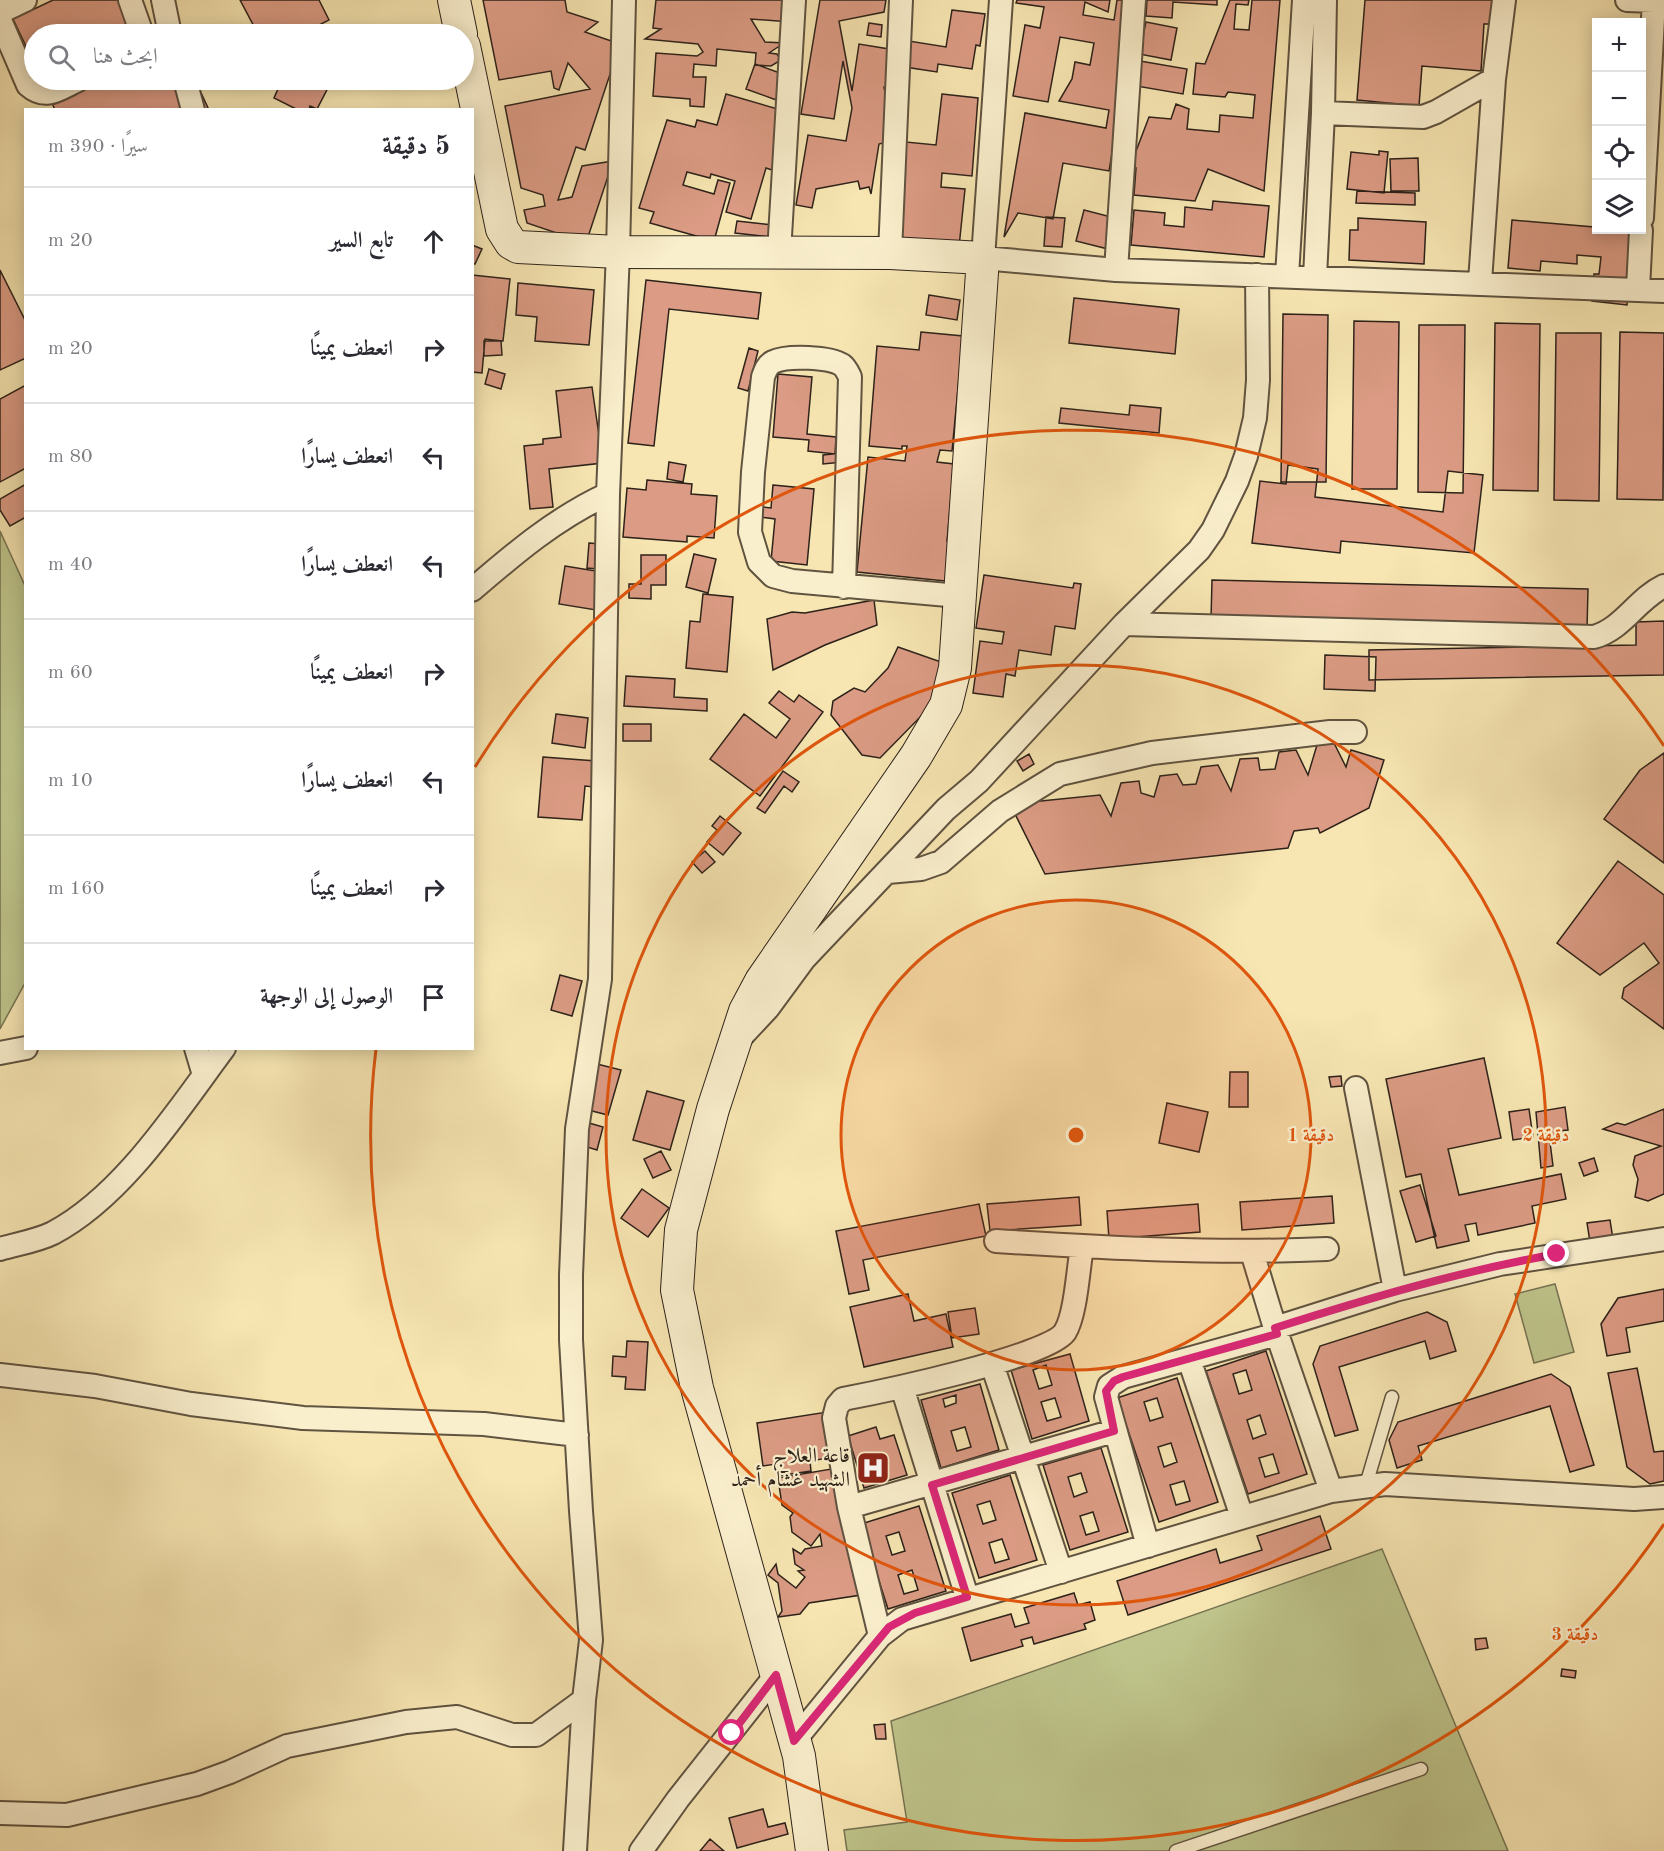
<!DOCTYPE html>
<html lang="ar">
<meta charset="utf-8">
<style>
:root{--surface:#fff;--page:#f2f2f3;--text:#2b2b33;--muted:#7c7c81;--line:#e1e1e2}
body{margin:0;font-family:"Old Standard TT",Amiri,serif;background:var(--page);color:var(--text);direction:rtl}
.controls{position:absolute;right:18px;top:18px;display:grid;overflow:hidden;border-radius:0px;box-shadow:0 3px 15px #0003}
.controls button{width:54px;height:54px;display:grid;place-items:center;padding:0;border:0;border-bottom:2px solid var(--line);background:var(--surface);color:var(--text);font:30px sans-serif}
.stop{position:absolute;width:18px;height:18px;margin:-14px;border:4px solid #db2777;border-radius:50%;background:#fff}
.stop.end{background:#db2777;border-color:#fff;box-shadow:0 2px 6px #0008}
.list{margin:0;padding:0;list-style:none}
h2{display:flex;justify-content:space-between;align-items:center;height:78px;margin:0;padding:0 24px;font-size:26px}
h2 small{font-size:20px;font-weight:400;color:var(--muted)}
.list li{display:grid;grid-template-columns:39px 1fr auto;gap:18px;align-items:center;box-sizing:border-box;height:108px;padding:0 24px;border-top:2px solid var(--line)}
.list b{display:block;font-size:22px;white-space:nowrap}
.list em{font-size:20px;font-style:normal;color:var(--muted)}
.icon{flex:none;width:33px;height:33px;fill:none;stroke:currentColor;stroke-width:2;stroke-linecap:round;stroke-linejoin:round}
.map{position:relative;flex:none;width:1664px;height:1851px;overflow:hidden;direction:ltr}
.search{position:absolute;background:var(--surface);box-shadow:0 3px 15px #0003;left:24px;top:24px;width:450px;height:66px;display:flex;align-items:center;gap:15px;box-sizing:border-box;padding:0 21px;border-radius:33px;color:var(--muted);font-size:22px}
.panel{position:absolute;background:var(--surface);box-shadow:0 3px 15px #0003;left:24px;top:108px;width:450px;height:942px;border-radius:0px;direction:rtl}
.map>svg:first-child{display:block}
</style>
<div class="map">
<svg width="1664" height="1851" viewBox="0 0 1664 1851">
<rect width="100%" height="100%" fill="#f7e6b2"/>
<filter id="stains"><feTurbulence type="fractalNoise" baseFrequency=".00333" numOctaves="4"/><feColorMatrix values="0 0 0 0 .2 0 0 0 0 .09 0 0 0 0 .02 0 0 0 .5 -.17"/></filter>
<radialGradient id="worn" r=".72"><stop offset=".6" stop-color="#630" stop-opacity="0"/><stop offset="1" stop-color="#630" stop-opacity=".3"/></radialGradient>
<path fill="#bec48b" stroke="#767352" stroke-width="1.5" d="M0 531 26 588 25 983 0 1029Z
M1555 1284 1574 1352 1534 1363 1515 1294Z
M1382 1549 1508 1851H847L844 1830 907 1822 891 1721Z"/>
<path fill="#db9b84" stroke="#2d221a" stroke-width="1.5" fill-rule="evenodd" d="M53 0H124L147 34H34V63L13 19Z
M240 0H319L329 20 302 34H258Z
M483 0H565L567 12 598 22 585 32 620 44 585 150 576 147 558 200 572 197 582 166 613 161 586 243 527 223 524 210 545 206 543 195 521 188 505 106 590 89 568 63 559 90 554 88 551 71 499 80Z
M656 0H792L790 22 751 19 765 42 784 43 769 53 777 54 781 60 771 66 755 65 756 53 717 49 716 66 694 64 693 77H706L704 107 690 106V99L653 96 656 53 697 56 703 52 698 44 645 39 661 29 653 28Z
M820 0H886L884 12 839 21 852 91 859 44 889 49 896 85 884 87 890 122 887 142 879 144 871 194 869 187 860 189 858 181 816 189 812 208 796 205 808 135 846 141 852 108 843 61 834 119 801 114Z
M1017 0H1110L1108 12 1085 2 1083 15 1114 20 1117 0H1139L1109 171 1063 163 1053 219 1018 213 1004 237 1025 113 1106 128 1109 110 1059 101 1072 79 1075 62 1090 65 1094 43 1060 37 1048 102 1013 96 1025 25 1040 28 1044 7 1016 3Z
M1147 0H1217V5L1173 2 1172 18 1146 16Z
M1230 0H1249L1248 5 1236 4 1234 29 1249 30 1252 0H1280L1264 191 1208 169 1195 201 1134 195 1136 168 1130 167 1149 117 1171 119 1176 104 1189 109 1187 129 1219 132 1220 115 1253 118 1255 95 1228 92 1225 97 1193 94 1196 63 1205 64Z
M1365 0H1494L1492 24H1484L1481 71 1422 66 1419 106 1357 100Z
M952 10 985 14 980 46 976 45 972 69 938 64 937 72 905 67 909 41 946 47Z
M1146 22 1177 28 1171 60 1139 54Z
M869 23 882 25 881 37 867 35Z
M1140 61 1187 69 1183 94 1136 86Z
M755 64 788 76 779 101 746 89Z
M107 80H195L209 110H55L52 103Z
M282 80H332L317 109 310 106 309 110H298L274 98Z
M726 94 788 112 772 170 766 168 751 219 726 212 735 181 711 174 710 178 687 172 683 185 714 194 718 180 730 183 714 241 650 223 654 212 639 208 667 120 695 127 697 120 717 125Z
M942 94 978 98 972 176 942 173 941 187 965 189 959 247 894 240 906 142 936 145Z
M1379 151 1388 152 1384 193 1347 189 1351 152 1379 155Z
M1418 158 1419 191H1391L1390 159Z
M1357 191 1415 193V205L1356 203Z
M1213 201 1269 206 1264 257 1131 245 1134 210 1165 213 1164 225 1184 227 1185 207 1212 210Z
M1084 210 1115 218 1108 249 1076 241Z
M1046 217 1065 218 1062 247 1044 246Z
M1358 218 1426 222 1424 264 1349 260 1350 230H1358Z
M1512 220 1641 231 1629 275 1627 305 1592 301 1594 274H1599L1601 257 1577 255V264L1541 261 1540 271 1508 268Z
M737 221 772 225 770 237 735 233Z
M472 245 482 249 475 264H472Z
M0 270 26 322V358L0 370Z
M472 275 510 279 503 341 485 339 482 373 472 372Z
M646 280 761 293 758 319 669 309 654 446 628 443Z
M518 283 594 290 589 345 535 341 537 317 516 315Z
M929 295 960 300 957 320 926 315Z
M1074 298 1179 309 1175 354 1069 343Z
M1283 314 1328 315 1326 482H1281Z
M1354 321 1399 322 1397 489H1352Z
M1495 323 1540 324 1538 491 1493 490Z
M1419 325H1465L1463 493 1418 492Z
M921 332 963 336 952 451 940 450 937 462 954 464 947 541 959 542 955 582 857 572 868 457 905 461 907 446H902V449L869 446 877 346 919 350Z
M1620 332 1664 333 1663 500 1617 499Z
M1556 333H1601L1599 501 1554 500Z
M484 341H501L502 355 484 356Z
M749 348 758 351 748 391 738 388Z
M489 369 505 374 501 389 485 384Z
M778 374 812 377 807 434 836 437 835 454 808 451 809 440 773 437Z
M26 385V468L0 482V399Z
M592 387 603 463 549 469 553 507 530 509 524 446 543 444V439L561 437 556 391Z
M1130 405 1161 408 1159 433 1059 423 1061 408 1129 415Z
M842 453 843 462 823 464V455Z
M669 462 686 465 683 482 667 479Z
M1288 465 1318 469 1315 497 1443 512 1448 471 1483 475 1474 553 1341 541 1340 553 1252 543 1260 481 1286 484Z
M647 480 692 484 691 494 717 496 714 538 687 536V542L623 537 627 488 646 490Z
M26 484V517L10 526 0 510V499Z
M773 485 814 489 807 565 771 561 775 519 761 517 763 507 771 508Z
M589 543 612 545 610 570 587 568Z
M694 554 716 559 708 593 686 587Z
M641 555H666V585H651V599L629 598V584H641Z
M565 566 608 573 602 611 559 604Z
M984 575 1073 588 1074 583 1081 584 1075 629 1055 626 1051 655 1019 650 1015 676 1006 674 1003 697 973 693 980 641 1002 644 1004 632 976 628Z
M1212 580 1588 589 1587 629 1211 619Z
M703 594 733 597 727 672 686 668 690 621 700 622Z
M874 600 877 625 825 645 773 670 767 619 792 612 805 613Z
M1664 621V675L1369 680V650L1636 645V622Z
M898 647 941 662 933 704 880 758 862 755 831 715 833 701 854 688 865 692 888 668Z
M1325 655 1376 657 1375 691 1324 689Z
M626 676 675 679 674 697 707 699V711L624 706Z
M779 691 794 702 799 695 823 712 760 796 710 759 744 714 776 738 790 719 769 703Z
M556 714 588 718 585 748 552 743Z
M623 724H651V741H623Z
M1334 743 1346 767 1351 750 1384 760 1369 808 1320 833 1318 828 1294 831 1288 848 1045 874 1010 804 1100 795 1111 816 1121 783 1139 781 1141 793 1154 797 1160 776 1177 774 1183 785 1196 784 1201 767 1218 765 1231 791 1240 759 1258 758 1260 770 1275 769 1279 752 1296 750 1308 775 1317 745Z
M1664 753V863L1604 819 1640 770Z
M1029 754 1034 764 1023 771 1017 761Z
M543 757 596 761 594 787 585 786 582 820 538 817Z
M783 771 799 782 792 792 784 786 765 813 757 808Z
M720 816 741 833 723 855 707 842 717 830 712 826Z
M705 851 715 862 702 873 692 862Z
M1618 861 1664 895V1029L1622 998 1624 988 1659 963 1644 943 1600 975 1557 943Z
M560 975 582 981 572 1016 551 1010Z
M1484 1058 1501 1138 1448 1149 1459 1195 1561 1174 1566 1199 1532 1206 1535 1223 1478 1235 1476 1223 1465 1225 1469 1241 1437 1248 1421 1174 1406 1177 1386 1079Z
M593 1063 621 1070 608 1115 580 1108Z
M1230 1072H1248V1107H1229Z
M1341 1076 1342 1086 1331 1087 1329 1077Z
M647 1091 684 1101 670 1150 633 1140Z
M1167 1103 1208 1112 1199 1152 1159 1143Z
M1565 1107 1568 1130 1558 1131 1560 1141 1550 1142 1553 1166 1541 1168 1536 1112Z
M1529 1109 1533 1137 1513 1140 1509 1112Z
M1664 1109V1194L1648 1201 1635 1197 1638 1179 1633 1165 1635 1156 1661 1146 1603 1129 1617 1123 1625 1125Z
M589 1123 603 1127 597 1150 584 1146Z
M661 1151 671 1170 653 1178 644 1159Z
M1594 1158 1598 1171 1584 1176 1579 1163Z
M1420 1185 1436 1236 1416 1242 1400 1191Z
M642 1189 669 1208 648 1237 621 1218Z
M1332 1196 1334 1223 1242 1230 1240 1202Z
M1079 1197 1081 1225 990 1231 987 1204Z
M979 1204 986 1236 863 1260 869 1290 849 1294 836 1231Z
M1198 1204 1200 1232 1109 1239 1107 1211Z
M1610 1220 1613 1239 1590 1242 1587 1223Z
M1664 1289V1321L1626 1328 1630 1352 1607 1356 1601 1324 1618 1298Z
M908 1294 914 1321 946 1314 953 1347 864 1367 850 1307Z
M975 1308 979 1334 952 1338 948 1312Z
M1427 1312 1447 1322 1456 1351 1430 1359 1425 1341 1339 1367 1358 1430 1335 1436 1313 1364 1320 1346Z
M627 1341 648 1342 645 1390 625 1389 626 1377 612 1376 613 1356 626 1357Z
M1266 1351 1307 1474 1248 1494 1206 1371ZM1246 1370 1252 1390 1239 1394 1233 1374ZM1260 1415 1266 1434 1253 1439 1247 1420ZM1273 1454 1279 1473 1265 1477 1259 1458Z
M1070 1354 1089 1421 1032 1439 1011 1370ZM1046 1365 1052 1385 1039 1389 1033 1370ZM1055 1398 1061 1417 1047 1421 1041 1402Z
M1637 1368 1654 1452 1664 1451V1481L1650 1484 1627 1467 1608 1373Z
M1551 1374 1570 1387 1594 1465 1570 1472 1550 1406 1418 1446 1422 1460 1397 1468 1389 1440 1398 1422Z
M1177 1378 1218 1502 1159 1522 1117 1398ZM1157 1398 1163 1417 1150 1421 1144 1402ZM1171 1443 1177 1462 1164 1467 1158 1447ZM1184 1481 1190 1501 1176 1505 1170 1485Z
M980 1384 999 1450 941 1468 921 1400ZM956 1395V1403L945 1407 943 1399ZM965 1427 971 1447 957 1451 951 1431Z
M827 1412 834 1457 810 1461 811 1471 778 1476 776 1464 763 1466 757 1423Z
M876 1427 880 1439 894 1435 907 1475 864 1488 848 1436Z
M1101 1448 1128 1532 1070 1550 1043 1465ZM1081 1473 1087 1492 1074 1497 1068 1477ZM1093 1512 1099 1531 1086 1535 1080 1516Z
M843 1467 861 1595 809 1603 800 1614 778 1617 782 1611 778 1583 768 1575 776 1564 778 1574 796 1588 805 1577 798 1571 804 1570 795 1564 793 1549 801 1554 805 1549 822 1546 820 1534 811 1546 792 1532 790 1517 793 1513 782 1505 778 1478Z
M1010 1475 1037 1560 979 1578 952 1493ZM990 1501 996 1520 983 1524 977 1505ZM1002 1539 1009 1559 995 1563 989 1543Z
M919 1506 946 1591 888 1609 861 1524ZM899 1532 905 1551 892 1555 886 1536ZM912 1570 918 1590 904 1594 898 1575Z
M1320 1516 1331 1549 1128 1615 1117 1581 1216 1549 1220 1563 1262 1550 1257 1536Z
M1074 1593 1078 1605 1090 1602 1095 1620 1084 1624 1086 1629 1034 1644 1032 1637 1021 1640 1023 1646 971 1661 962 1628 1011 1614 1015 1627 1029 1623 1024 1608Z
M1486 1638 1488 1648 1476 1650 1475 1639Z
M1562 1669 1576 1671 1575 1678 1561 1676Z
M885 1724 886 1739H876L874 1725Z
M763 1809 768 1827 785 1823 788 1834 737 1848 729 1818Z
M710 1839 724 1851H700Z"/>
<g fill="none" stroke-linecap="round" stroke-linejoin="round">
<defs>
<path id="lane" d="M1366 1485 1392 1397
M1176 1851 1421 1769"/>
<path id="street" d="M130 0 142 34
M163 0 170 34
M1001 0 983 258 1116 270 1664 291
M1627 0 1654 1
M0 12 25 0
M0 20 28 85C46 101 59 89 78 80
M185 80 193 110
M1323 113 1423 117 1436 112 1494 79
M1642 218 1654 0
M779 253 794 0
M890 253 901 0
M1116 270 1134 0
M1287 276 1304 0
M1315 277 1323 113 1325 0
M1480 282 1494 79 1504 0
M1638 289 1641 230
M844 587 850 377C848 373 846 368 842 365 830 357 787 355 773 362 767 365 765 371 763 377L753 472 750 532 759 562 773 576 792 581 959 596
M472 590C515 553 556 518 608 494
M1124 624 1594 637C1623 629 1637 599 1664 586
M888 872 921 869 941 862 1000 811 1060 774 1152 753 1330 732H1355
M739 1039 768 1008 804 959 946 809 979 781 1124 624 1199 550 1213 530 1237 481 1246 456 1255 418 1258 380 1257 275
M196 1048 204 1075
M0 1053 26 1048
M1356 1088 1395 1290
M996 1241C1107 1248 1216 1254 1327 1249
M0 1249C17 1244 37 1241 53 1233 123 1196 177 1111 224 1048
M1252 1252 1275 1328
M1189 1359 1242 1517
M992 1364 1061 1572
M0 1375 95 1386 191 1404 303 1418 484 1424 577 1435
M902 1387 967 1597
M1331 1491 1385 1484 1634 1499 1664 1497
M849 1507 1114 1431
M1148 1546 1106 1397 1109 1386 1123 1377 1277 1334
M880 1636 849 1507 834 1418 837 1406 843 1399C880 1392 1048 1357 1065 1332 1076 1314 1078 1269 1082 1247
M794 1741 880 1636 902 1619 1331 1491 1275 1328 1395 1290 1500 1264 1664 1239
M0 1813 67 1815 197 1784 230 1772 287 1746 406 1722 457 1717 512 1735H536L584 1700
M575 1851 584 1700 591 1640 581 1511 571 1340V1275L577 1129 600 979 608 494 618 252 624 0
M641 1851 678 1799 776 1675"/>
<path id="secondary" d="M454 0 461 34
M464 46 502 229 511 243 518 247 618 252 890 253 983 258 955 668 946 705 916 756 761 981 745 1011 713 1109 681 1230 677 1290 697 1388 799 1756 812 1851"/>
</defs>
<use href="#lane" stroke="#605340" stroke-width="15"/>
<use href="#street" stroke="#605340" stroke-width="26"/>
<use href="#secondary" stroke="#2d221a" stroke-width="34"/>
<use href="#lane" stroke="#faefcd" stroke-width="12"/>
<use href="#street" stroke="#faefcd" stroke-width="22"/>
<use href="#secondary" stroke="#faefcd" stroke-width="32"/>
</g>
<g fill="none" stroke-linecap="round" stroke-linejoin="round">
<path stroke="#db2777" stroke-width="8" d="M732 1733 776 1675 794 1741 889 1627 915 1613 967 1597 932 1485 1114 1431 1106 1391 1114 1381 1123 1377 1277 1334 1275 1328C1369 1298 1461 1271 1557 1254"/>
</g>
<circle cx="1076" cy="1135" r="235" fill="#df560d" fill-opacity=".12"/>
<g fill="none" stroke="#df560d" stroke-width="3">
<circle cx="1076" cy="1135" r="235"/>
<circle cx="1076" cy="1135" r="470"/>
<path d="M1664 1524A705 705 0 0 1 376 1049M475 767A705 705 0 0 1 1664 746"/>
</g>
<defs>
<symbol id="hospital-square" viewBox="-11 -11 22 22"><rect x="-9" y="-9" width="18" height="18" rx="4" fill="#8f2418" stroke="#faefcd"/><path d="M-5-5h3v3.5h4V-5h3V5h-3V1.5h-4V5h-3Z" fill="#fff"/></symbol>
</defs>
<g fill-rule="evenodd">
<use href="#hospital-square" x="854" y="1449" width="38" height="38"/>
</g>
<g text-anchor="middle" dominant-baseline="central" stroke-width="4.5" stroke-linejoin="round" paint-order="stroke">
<g font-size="21" fill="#2d221a" stroke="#faefcd" text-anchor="end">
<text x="850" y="1456">قاعة العلاج<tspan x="850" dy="24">الشهيد غشام أحمد</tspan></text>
</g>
</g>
<circle cx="1076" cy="1135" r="9" fill="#df560d" stroke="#faefcd" stroke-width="3"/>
<g font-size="18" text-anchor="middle" font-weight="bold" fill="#df560d" stroke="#faefcd" stroke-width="4.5" stroke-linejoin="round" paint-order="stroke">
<text x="1311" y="1141">1 دقيقة</text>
<text x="1546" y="1141">2 دقيقة</text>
<text x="1575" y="1640">3 دقيقة</text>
</g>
<rect width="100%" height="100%" filter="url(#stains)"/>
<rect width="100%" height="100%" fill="url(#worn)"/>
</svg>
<div class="controls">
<button>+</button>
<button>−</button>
<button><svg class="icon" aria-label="locate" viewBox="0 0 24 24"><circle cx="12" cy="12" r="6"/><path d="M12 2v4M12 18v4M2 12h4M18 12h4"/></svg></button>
<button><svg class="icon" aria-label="layers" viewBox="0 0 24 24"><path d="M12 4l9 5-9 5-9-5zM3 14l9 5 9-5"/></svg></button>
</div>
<div class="stop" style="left:732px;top:1733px"></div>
<div class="stop end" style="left:1557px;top:1254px"></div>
<div class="search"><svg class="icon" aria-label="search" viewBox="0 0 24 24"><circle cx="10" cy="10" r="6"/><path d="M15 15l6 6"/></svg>ابحث هنا</div>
<section class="panel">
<h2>5 دقيقة<small>سيرًا · 390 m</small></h2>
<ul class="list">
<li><svg class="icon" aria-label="ahead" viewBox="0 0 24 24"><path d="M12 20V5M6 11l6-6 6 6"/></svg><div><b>تابع السير</b></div><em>20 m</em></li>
<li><svg class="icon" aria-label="right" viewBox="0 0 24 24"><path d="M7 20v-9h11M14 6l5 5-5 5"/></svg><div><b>انعطف يمينًا</b></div><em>20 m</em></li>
<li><svg class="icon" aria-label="left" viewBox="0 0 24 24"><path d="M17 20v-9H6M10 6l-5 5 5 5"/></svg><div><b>انعطف يسارًا</b></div><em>80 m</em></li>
<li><svg class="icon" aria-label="left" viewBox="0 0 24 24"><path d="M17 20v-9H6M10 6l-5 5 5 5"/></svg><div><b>انعطف يسارًا</b></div><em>40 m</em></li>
<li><svg class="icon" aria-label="right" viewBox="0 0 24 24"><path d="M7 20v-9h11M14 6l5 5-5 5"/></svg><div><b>انعطف يمينًا</b></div><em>60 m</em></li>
<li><svg class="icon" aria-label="left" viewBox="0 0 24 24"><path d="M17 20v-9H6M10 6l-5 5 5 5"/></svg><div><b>انعطف يسارًا</b></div><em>10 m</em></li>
<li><svg class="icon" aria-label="right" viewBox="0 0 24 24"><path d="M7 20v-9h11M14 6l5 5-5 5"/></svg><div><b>انعطف يمينًا</b></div><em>160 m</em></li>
<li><svg class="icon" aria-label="arrive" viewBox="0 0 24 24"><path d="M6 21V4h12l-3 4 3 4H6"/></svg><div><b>الوصول إلى الوجهة</b></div></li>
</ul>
</section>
</div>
